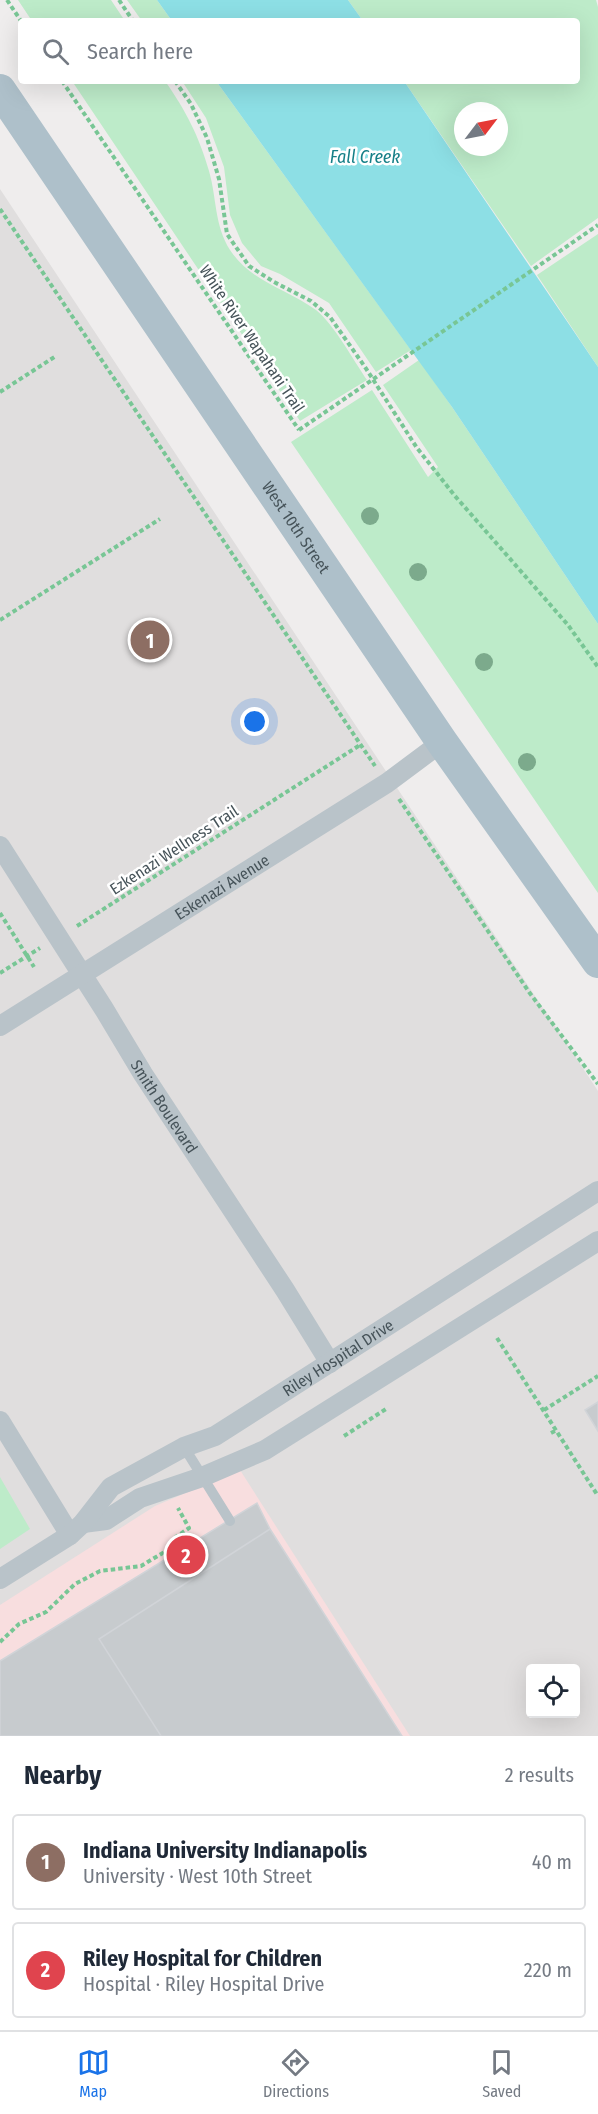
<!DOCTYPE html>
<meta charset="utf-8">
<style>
:root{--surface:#fff;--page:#f6f6f7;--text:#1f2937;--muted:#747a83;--line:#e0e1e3;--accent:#1a73e8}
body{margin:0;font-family:"Fira Sans Condensed",sans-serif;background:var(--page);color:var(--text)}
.controls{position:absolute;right:18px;bottom:18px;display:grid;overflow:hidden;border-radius:6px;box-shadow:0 6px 24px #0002}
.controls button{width:54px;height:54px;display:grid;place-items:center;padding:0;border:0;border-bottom:2px solid var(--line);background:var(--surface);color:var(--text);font:30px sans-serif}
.compass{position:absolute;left:454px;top:102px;width:54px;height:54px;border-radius:50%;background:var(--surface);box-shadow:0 6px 24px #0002;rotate:58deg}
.you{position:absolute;left:255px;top:722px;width:21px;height:21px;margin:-15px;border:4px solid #fff;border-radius:50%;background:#1a73e8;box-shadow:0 0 0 9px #1a73e833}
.badge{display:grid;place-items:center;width:39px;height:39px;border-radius:50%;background:var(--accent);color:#fff;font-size:20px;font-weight:700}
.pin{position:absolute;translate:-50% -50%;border:3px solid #fff;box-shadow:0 2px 6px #0006}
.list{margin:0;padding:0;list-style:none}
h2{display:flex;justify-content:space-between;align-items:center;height:78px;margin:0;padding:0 24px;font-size:26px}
h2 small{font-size:20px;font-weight:400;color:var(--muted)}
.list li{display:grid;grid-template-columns:39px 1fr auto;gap:18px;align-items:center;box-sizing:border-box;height:96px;margin:0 12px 12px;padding:0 12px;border:2px solid var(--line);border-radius:6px}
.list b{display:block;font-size:22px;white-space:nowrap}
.list p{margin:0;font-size:20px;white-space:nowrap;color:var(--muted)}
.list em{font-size:20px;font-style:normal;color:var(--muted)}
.icon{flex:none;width:33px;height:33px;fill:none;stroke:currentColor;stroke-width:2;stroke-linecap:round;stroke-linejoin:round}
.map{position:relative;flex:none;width:598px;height:1736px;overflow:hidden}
.search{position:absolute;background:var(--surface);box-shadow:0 6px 24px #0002;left:18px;right:18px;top:18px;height:66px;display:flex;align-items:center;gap:15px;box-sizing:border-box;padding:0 21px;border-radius:6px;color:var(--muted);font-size:22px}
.sheet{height:294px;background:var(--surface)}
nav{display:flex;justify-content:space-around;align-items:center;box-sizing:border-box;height:84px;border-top:2px solid var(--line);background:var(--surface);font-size:16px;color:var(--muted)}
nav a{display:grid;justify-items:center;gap:3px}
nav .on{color:var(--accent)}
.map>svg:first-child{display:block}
</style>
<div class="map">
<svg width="598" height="1736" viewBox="0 0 598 1736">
<rect width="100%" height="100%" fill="#efeded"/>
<path fill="#e0dede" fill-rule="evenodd" d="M0 189 598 1091V1736H0ZM530 1668H576V1714H530Z"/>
<path fill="#f8dedf" d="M240 1470 410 1736H0V1605L155 1506Z"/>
<path fill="#bdebc9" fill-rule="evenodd" d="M18 0H111L125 21H32Z
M127 0H157L172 21H142Z
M348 0H596L598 7V218L531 266 404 81H577V21H363ZM463 111H499V147H463Z
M72 81H165C186 111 199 136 209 171 217 199 214 224 230 250 251 282 287 289 316 310 333 323 354 361 367 380L300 421Z
M182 81H216L411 350 376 372 329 303 280 274 261 266 242 243 230 215 224 167 206 118Z
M598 234V367L537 275Z
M419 360 452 407 598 624V893L291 442 372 390 428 477 438 467 383 385Z
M0 1477 30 1529 0 1549Z"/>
<path fill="#8ddfe5" d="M157 0H348L363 21H172Z
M216 81H404L598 367V624L452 407Z"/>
<path fill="#c7cbce" stroke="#d1d4d8" stroke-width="1.5" d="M598 1402V1431L585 1410Z
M257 1503 270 1529 99 1639 161 1736H0V1661Z
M270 1529 402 1736H161L99 1639Z"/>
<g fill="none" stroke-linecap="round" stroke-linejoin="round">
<path stroke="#78c695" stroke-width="4" stroke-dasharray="4.5 3" stroke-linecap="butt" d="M7 0 21 21
M119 0 133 21
M62 81 299 430
M175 81 191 104 207 138 219 179 227 234 249 266 274 282 311 301 330 317 365 367 417 448 455 496 568 625 598 667
M0 209 375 766
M0 392 56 356
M0 620 160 519
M399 799 529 992 598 1084
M0 913 34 967
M77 926 360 745
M0 973 40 948
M497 1338 598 1496
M544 1410 598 1376
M551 1433 557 1430
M344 1436 386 1409
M0 1642 19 1624 46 1612 75 1584 100 1571 141 1566 166 1551 176 1537 189 1528 178 1508"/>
<path stroke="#b9c3c9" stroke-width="10" d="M184 1447 230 1521"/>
<g stroke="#b9c3c9" stroke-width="20">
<path id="s1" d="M0 846 104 1009 143 1074 285 1290 330 1363"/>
<path id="s2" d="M0 1026 387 783 442 742"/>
<path d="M0 1421 70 1535"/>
<path d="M83 1523 106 1520 140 1498 202 1477 265 1450 598 1241"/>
<path id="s3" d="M0 1579 70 1535 83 1523 111 1487 184 1447 215 1436 598 1191"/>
</g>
<path stroke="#aec0ca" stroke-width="32" id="s4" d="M0 90 442 742 598 962"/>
<path stroke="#78c695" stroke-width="4" stroke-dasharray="4.5 3" stroke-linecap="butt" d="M299 430 598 225"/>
</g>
<g fill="#7caa8c">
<circle cx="370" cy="516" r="9"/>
<circle cx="418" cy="572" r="9"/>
<circle cx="484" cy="662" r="9"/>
<circle cx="527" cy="762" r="9"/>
</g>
<g text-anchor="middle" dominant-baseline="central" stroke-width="5" stroke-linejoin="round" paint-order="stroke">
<g font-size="16" fill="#465359" stroke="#fff">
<text transform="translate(252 339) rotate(56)">White River Wapahani Trail</text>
<text stroke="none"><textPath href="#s4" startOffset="528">West 10th Street</textPath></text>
<text transform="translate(174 850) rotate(-33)">Ezkenazi Wellness Trail</text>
<text stroke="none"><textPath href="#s2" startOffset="262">Eskenazi Avenue</textPath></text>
<text stroke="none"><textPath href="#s1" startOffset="308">Smith Boulevard</textPath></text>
<text stroke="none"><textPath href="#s3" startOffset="408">Riley Hospital Drive</textPath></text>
</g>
<g font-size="18" font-style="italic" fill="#157f87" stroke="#fff">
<text x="365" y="157">Fall Creek</text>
</g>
</g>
</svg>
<div class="controls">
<button><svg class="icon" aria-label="locate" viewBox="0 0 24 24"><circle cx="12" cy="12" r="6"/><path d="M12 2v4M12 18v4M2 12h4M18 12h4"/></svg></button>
</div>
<svg class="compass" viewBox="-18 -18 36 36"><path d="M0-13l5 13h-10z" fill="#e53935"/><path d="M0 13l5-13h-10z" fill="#747a83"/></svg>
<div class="you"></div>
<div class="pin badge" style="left:150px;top:640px;background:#8d6e63">1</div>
<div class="pin badge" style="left:186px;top:1555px;background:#e0444e">2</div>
<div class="search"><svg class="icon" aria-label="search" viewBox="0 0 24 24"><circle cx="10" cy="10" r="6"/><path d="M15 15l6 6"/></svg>Search here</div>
</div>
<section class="sheet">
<h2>Nearby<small>2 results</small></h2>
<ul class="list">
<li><span class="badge" style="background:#8d6e63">1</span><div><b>Indiana University Indianapolis</b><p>University · West 10th Street</p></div><em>40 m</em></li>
<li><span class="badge" style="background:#e0444e">2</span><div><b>Riley Hospital for Children</b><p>Hospital · Riley Hospital Drive</p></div><em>220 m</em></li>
</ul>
</section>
<nav>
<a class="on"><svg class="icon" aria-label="map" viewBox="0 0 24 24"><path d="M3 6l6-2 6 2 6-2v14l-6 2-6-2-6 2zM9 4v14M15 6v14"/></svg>Map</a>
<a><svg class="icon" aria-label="directions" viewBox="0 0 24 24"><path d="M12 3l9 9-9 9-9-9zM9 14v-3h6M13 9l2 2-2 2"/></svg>Directions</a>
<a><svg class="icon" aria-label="saved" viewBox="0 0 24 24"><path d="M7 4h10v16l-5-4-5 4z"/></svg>Saved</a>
</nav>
